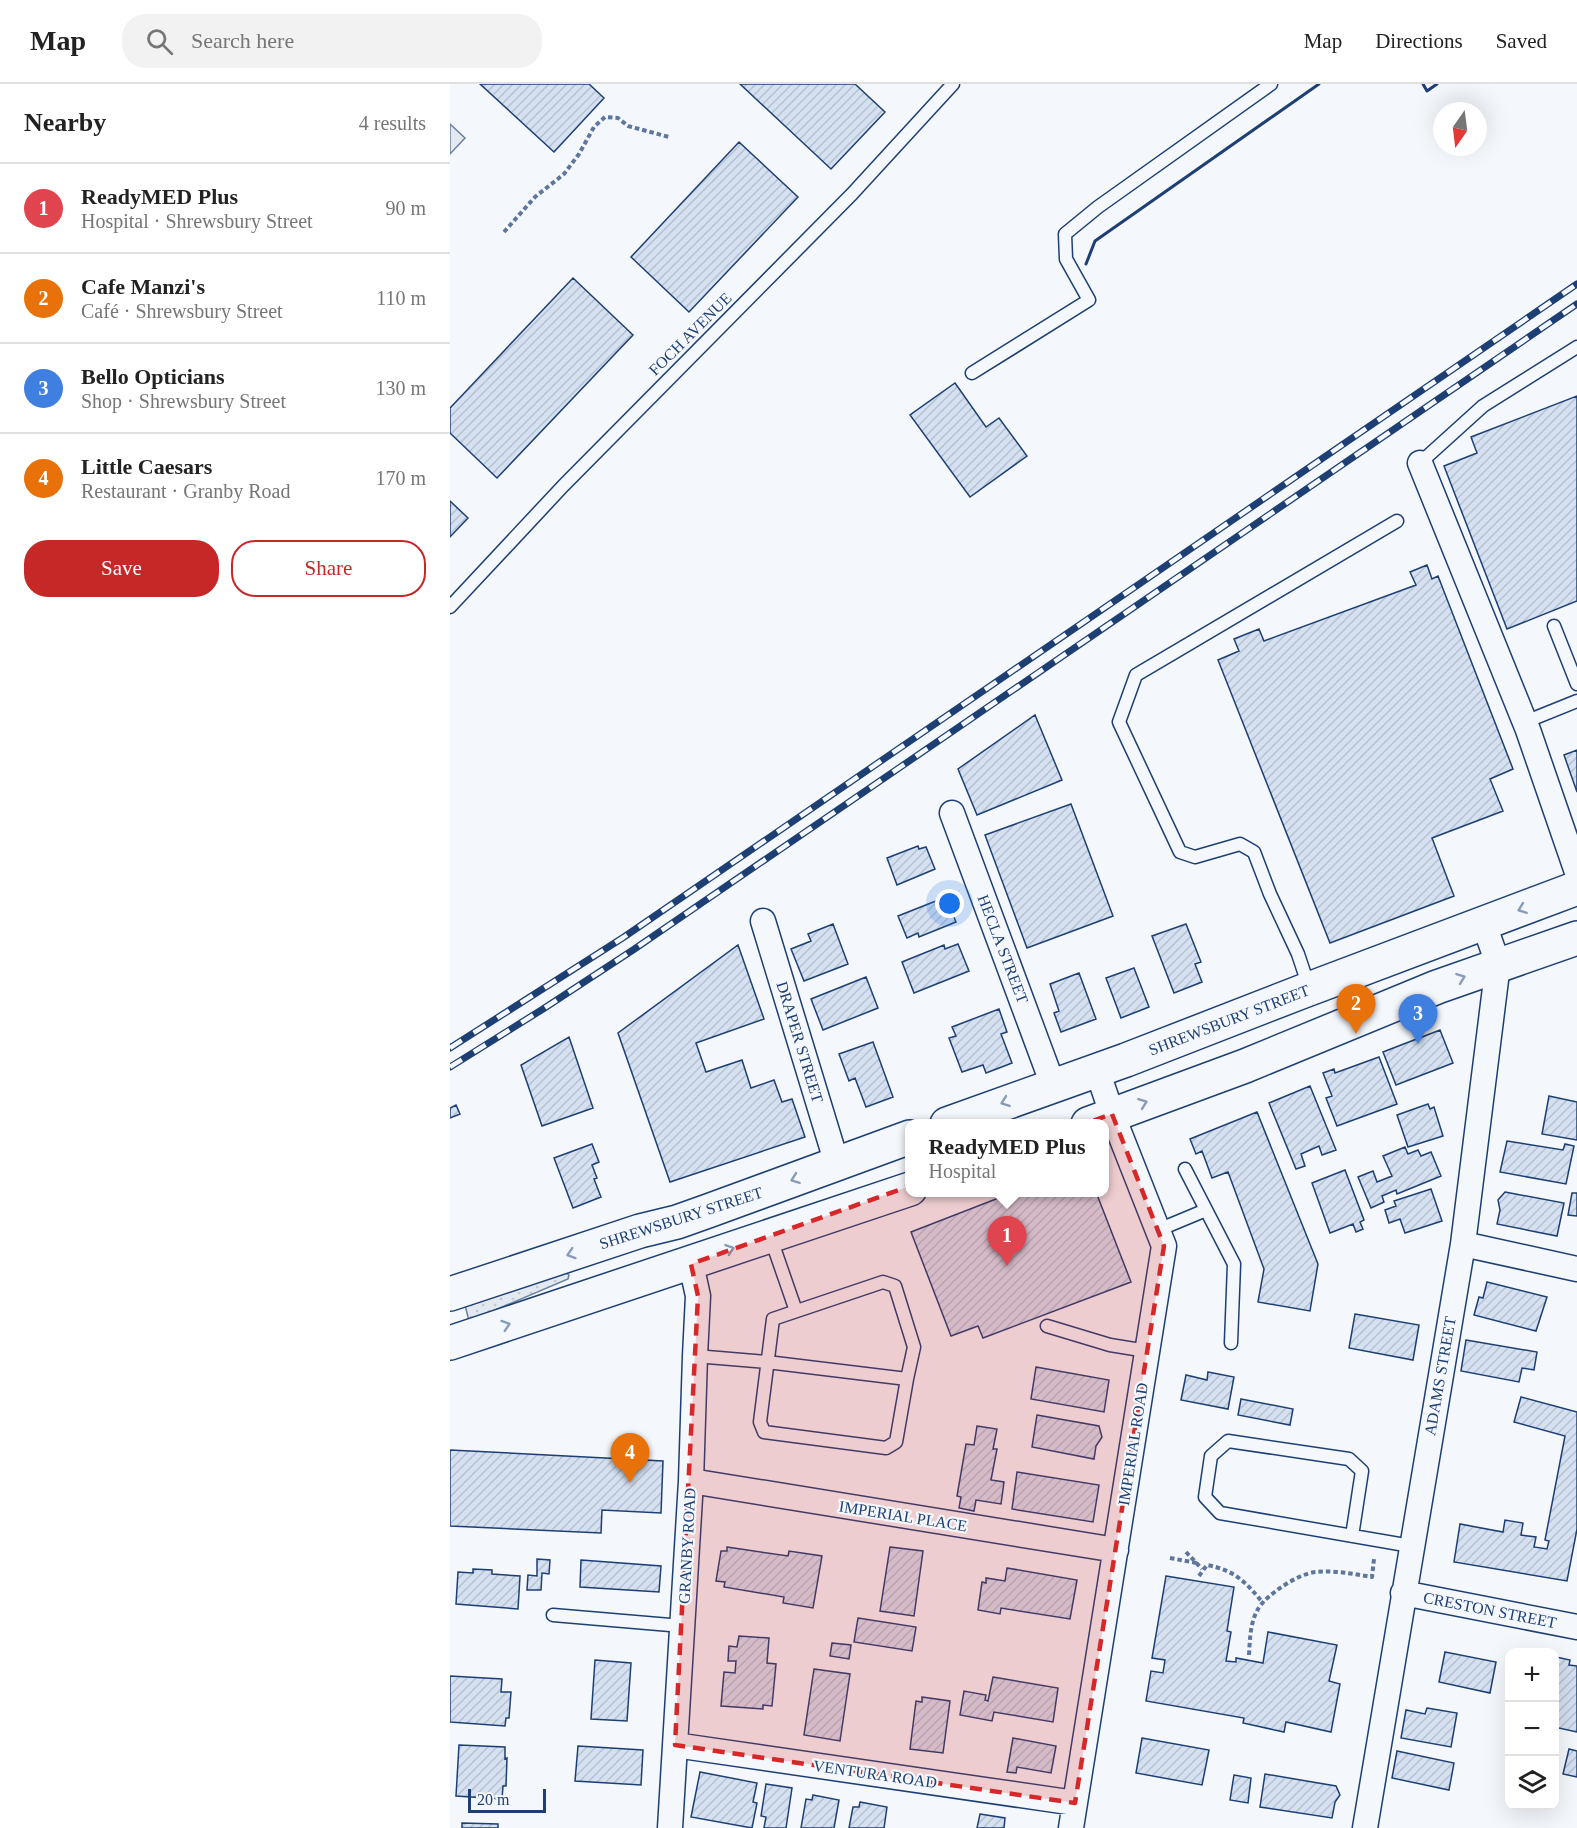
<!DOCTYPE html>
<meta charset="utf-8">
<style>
:root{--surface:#fff;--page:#f2f2f2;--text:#222;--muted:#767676;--line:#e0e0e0;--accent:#c62828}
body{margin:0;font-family:Georgia,serif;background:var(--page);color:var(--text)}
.controls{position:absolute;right:18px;bottom:18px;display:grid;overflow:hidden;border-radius:12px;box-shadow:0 6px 24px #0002}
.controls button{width:54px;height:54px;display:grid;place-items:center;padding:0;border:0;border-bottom:2px solid var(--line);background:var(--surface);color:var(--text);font:30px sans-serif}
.compass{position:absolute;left:983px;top:18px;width:54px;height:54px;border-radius:50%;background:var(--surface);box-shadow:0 6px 24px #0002;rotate:194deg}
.scale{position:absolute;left:18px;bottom:15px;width:78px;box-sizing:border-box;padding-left:6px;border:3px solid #1d3f73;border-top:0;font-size:16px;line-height:21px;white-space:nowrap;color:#1d3f73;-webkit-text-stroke:4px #f4f7fb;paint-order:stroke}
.you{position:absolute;left:500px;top:820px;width:21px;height:21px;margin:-15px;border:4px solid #fff;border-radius:50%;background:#1a73e8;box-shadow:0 0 0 9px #1a73e833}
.badge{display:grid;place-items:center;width:39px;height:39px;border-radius:50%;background:var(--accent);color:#fff;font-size:20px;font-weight:700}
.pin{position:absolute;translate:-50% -50px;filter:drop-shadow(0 2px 3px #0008)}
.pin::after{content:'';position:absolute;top:32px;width:21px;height:18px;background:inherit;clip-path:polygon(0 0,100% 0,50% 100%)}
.popup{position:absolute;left:455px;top:1035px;width:204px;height:78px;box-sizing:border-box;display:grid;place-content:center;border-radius:12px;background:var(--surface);filter:drop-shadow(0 2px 4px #0005);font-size:20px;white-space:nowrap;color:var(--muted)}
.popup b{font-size:22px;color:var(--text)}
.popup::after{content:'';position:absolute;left:50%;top:100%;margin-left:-12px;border:12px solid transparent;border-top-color:var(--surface)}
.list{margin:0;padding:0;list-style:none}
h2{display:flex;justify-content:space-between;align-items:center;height:78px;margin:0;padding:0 24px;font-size:26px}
h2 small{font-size:20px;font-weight:400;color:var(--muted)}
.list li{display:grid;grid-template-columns:39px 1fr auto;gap:18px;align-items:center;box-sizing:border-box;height:90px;padding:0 24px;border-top:2px solid var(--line)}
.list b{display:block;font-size:22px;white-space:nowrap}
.list p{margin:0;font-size:20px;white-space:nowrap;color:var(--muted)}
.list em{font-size:20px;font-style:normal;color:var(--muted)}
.actions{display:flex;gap:12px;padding:18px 24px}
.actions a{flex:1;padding:14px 0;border:2px solid var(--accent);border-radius:24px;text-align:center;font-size:21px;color:var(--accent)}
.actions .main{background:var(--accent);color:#fff}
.icon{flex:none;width:33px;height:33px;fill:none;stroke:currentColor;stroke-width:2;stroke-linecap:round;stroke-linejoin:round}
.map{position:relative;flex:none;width:1127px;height:1744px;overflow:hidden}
header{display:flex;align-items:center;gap:36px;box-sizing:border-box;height:84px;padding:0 30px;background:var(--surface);border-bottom:2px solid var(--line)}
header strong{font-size:28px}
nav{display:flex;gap:33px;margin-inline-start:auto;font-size:21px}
.search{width:420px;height:54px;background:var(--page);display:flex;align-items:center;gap:15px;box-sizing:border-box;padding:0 21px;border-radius:24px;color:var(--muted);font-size:22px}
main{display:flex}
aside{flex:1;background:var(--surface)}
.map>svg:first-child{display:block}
</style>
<header>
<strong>Map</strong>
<div class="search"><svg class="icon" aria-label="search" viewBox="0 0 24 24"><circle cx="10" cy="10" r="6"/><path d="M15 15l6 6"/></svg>Search here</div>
<nav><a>Map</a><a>Directions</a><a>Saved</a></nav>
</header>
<main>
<aside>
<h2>Nearby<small>4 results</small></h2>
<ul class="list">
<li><span class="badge" style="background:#e0444e">1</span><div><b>ReadyMED Plus</b><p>Hospital · Shrewsbury Street</p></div><em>90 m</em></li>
<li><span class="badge" style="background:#e8710a">2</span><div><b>Cafe Manzi's</b><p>Café · Shrewsbury Street</p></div><em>110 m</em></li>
<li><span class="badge" style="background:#3f7fe0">3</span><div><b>Bello Opticians</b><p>Shop · Shrewsbury Street</p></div><em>130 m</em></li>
<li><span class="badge" style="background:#e8710a">4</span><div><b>Little Caesars</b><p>Restaurant · Granby Road</p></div><em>170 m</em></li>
</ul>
<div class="actions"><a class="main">Save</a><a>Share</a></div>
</aside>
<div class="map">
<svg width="1127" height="1744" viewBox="0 0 1127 1744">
<defs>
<pattern id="grass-dots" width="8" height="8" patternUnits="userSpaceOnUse" patternTransform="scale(1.5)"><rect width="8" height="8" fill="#e3e9f0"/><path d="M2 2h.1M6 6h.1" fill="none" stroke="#c2c9d1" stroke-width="1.8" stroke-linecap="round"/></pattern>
<pattern id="building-hatch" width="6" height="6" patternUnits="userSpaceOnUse" patternTransform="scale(1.5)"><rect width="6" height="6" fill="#d5e0f0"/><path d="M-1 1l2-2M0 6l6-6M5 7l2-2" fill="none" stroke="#b6c1d1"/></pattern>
</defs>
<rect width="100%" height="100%" fill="#f4f7fb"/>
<path fill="url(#grass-dots)" stroke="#687fa3" stroke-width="1.5" d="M115 1188 119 1191 118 1195 19 1237 15 1221Z"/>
<path fill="#e3e9f0" stroke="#687fa3" stroke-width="1.5" d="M0 40 15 54 0 70Z"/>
<path fill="url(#building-hatch)" stroke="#1d3f73" stroke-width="1.5" d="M30 0H139L154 14 104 68Z
M290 0H405L435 28 381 85Z
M289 58 348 113 239 228 181 173Z
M123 194 183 251 47 394 0 349V324Z
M505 299 536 343 549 334 577 372 520 413 460 331Z
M1127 312V517L1057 545 994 382 1027 369 1021 353Z
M0 417 18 434 0 453Z
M977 481 982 495 988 492 1063 685 1040 695 1053 727 982 754 1004 812 880 859 768 576 789 567 784 555 809 545 814 557 966 501 960 488Z
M585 631 612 696 527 731 508 685Z
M1127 666V708L1114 671Z
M621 720 663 832 577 864 535 751Z
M468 762 469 765 476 763 485 785 447 801 437 774Z
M496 813 506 838 469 853 468 849 457 854 448 832Z
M383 840 398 880 354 897 341 865 361 857 358 850Z
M736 840 751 878 745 880 752 898 724 909 702 852Z
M508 860 519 887 464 909 452 878 494 861 495 865Z
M288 861 314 935 246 959 256 988 292 976 301 1004 324 996 332 1018 342 1015 355 1053 220 1098 168 949Z
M684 884 699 923 671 934 656 894Z
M629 889 646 935 611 948 604 929 609 927 600 900Z
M416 893 428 924 373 946 361 915Z
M549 925 557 948 551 950 562 979 536 989 533 981 512 988 499 954 506 952 502 943Z
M990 946 1003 979 946 1001 933 968Z
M119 953 143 1024 92 1042 71 981Z
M423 958 443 1013 416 1023 405 994 399 997 389 970Z
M929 973 947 1020 887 1042 876 1014 882 1012 873 989 884 985 885 989Z
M860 1002 886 1066 872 1071 869 1062 851 1070 855 1082 846 1085 819 1019Z
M1099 1012 1127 1018V1056L1092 1050Z
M978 1020 980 1025 984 1023 993 1052 958 1063 947 1031Z
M6 1021 10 1030 0 1034V1024Z
M807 1028 868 1180 860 1227 808 1218 814 1185 778 1088 762 1094 752 1067 746 1070 740 1055Z
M1057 1057 1113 1066 1115 1060 1124 1062 1116 1100 1050 1088Z
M142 1060 149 1078 142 1081 147 1094 144 1095 151 1113 123 1124 104 1074Z
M955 1063 958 1070 968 1066 971 1072 981 1068 991 1092 947 1110 946 1106 932 1112 934 1118 921 1124 908 1093 923 1087 927 1098 942 1092 933 1072Z
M895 1086 914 1136 910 1138 913 1145 906 1148 903 1140 880 1149 862 1099Z
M981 1105 992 1137 955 1149 950 1135 939 1139 935 1126 946 1122 944 1117Z
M564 1108H646L681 1198 533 1254 528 1242 501 1252 461 1148Z
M1055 1108 1114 1119 1107 1152 1047 1140 1050 1126 1048 1116Z
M1122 1109H1127V1132L1118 1131Z
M1037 1198 1097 1213 1086 1247 1024 1231 1029 1213 1033 1214Z
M905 1230 969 1241 963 1276 899 1264Z
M1016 1256 1087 1268 1084 1286 1072 1284 1069 1298 1011 1287Z
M586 1283 659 1296 654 1328 581 1315Z
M758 1288 784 1293 778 1325 731 1316 736 1291 757 1296Z
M1071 1313 1127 1328V1445L1117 1497 1004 1478 1010 1440 1053 1448 1055 1436 1073 1439 1071 1451 1086 1453 1084 1463 1097 1465 1099 1457 1095 1456 1115 1352 1064 1338Z
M791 1315 843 1325 840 1341 788 1331Z
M587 1331 649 1342 652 1353 646 1362 644 1375 582 1363Z
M527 1342 547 1345 543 1365H547L541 1396 554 1398 551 1420 526 1416 524 1427 509 1424 511 1413 507 1412 516 1360 524 1361Z
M0 1366 213 1377 211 1429 152 1426 151 1449 0 1442Z
M567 1388 649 1401 643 1438 562 1425Z
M277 1463 338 1472 339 1467 372 1472 363 1524 333 1519 334 1513 274 1503 275 1498 266 1497 271 1467H277Z
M440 1463 473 1467 464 1532 430 1527Z
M87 1475 100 1476 99 1490 92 1489 91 1506H77L78 1491 87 1492Z
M131 1476 211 1482 209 1508 130 1503Z
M557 1484 627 1496 620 1535 551 1524 550 1530 528 1526 532 1498 536 1499V1494L555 1497Z
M23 1485 42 1486V1490L70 1492 68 1525 6 1520 8 1488 23 1489Z
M716 1492 784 1503 777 1547 781 1548 776 1577 786 1578V1574L813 1579 818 1548 887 1561 879 1597 890 1600 881 1648 836 1638 834 1648 793 1639 794 1634 696 1617 701 1587 713 1589 715 1576 702 1574Z
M408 1534 466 1543 462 1567 404 1558Z
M289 1552 319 1554 317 1579 326 1580 322 1622 313 1621V1625L271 1622 274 1588 285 1589 286 1577H278L279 1562 287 1563Z
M382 1559 401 1561 399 1575 380 1572Z
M995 1568 1046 1578 1040 1609 989 1598Z
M1106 1573 1120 1576 1119 1581 1127 1582V1648L1104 1643Z
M145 1576 181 1579 177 1637 141 1635Z
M364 1585 400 1590 390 1657 354 1651Z
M0 1592 52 1595 51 1608H61L59 1634H56L55 1642 0 1638Z
M543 1593 608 1604 603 1638 544 1628 542 1637 510 1631 514 1607 536 1611 535 1616 538 1617Z
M472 1613 500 1617 493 1669 460 1665 466 1617 472 1618Z
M977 1624 1007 1629 1001 1663 951 1654 956 1626 975 1630Z
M563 1654 606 1662 601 1689 567 1683 566 1689 557 1688Z
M692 1654 759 1666 752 1701 686 1689Z
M9 1661 55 1663V1675L57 1674 56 1702H53L52 1715 6 1712Z
M128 1662 193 1666 191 1701 125 1697Z
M1119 1665 1127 1667V1693L1113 1690Z
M947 1667 1004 1679 999 1706 942 1694Z
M250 1688 307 1699 303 1718 307 1719 302 1744 241 1733Z
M815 1690 886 1702 890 1711 885 1718 882 1734 810 1723Z
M784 1691 801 1694 798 1719 780 1716Z
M316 1700 342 1704 336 1744H314L316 1733 311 1732Z
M363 1711 389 1716 384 1744H351L356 1715 362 1716Z
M410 1718 437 1723 434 1744H399L403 1723H409Z
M530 1730 555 1734 554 1744H527Z
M12 1739 48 1740V1744H12Z"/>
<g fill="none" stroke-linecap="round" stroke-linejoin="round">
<defs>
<path id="lane" d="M522 289 639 216 616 175 615 150 648 123 821 0
M970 379 1033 322 1127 263
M0 523 113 402 402 110 503 0
M1104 542 1127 600
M1075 638 1127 617
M859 903 848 870 820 810 804 768 790 760 745 773 730 768 669 638 686 591 947 437
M735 1085 784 1180 781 1259
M708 1146 756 1126
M320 1152 346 1227
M597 1242 660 1261 697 1267
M245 1272 317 1278 457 1295 464 1263 445 1202 433 1198 323 1235 310 1338 314 1348 436 1364 446 1358 457 1295
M902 1452 912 1387 899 1375 778 1357 761 1372 755 1413 770 1429 961 1462
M103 1531 232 1542"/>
<path id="street" d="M970 379 1078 646 1127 788
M502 729 603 1001
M313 837 387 1080
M1013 1160 1127 1185
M241 1397 666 1466
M953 1509 1127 1543
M225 1661 625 1719
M220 1744 241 1397 245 1272 248 1212 241 1180
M621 1744 714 1162 662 1030 647 986
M915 1744 1013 1160 1048 880 1034 840"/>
<path id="primary" d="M497 1040 676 976 851 908 1127 804
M638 1040 795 982 987 903 1127 854
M0 1210 190 1147 227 1138 258 1127 460 1053
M0 1259 460 1105"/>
</defs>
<use href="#lane" stroke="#1d3f73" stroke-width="15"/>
<use href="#street" stroke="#1d3f73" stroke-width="27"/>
<use href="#primary" stroke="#1d3f73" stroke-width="36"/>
<path stroke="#5e769c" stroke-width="4" stroke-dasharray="4.5 3" stroke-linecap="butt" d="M54 148 85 113 114 90 129 70 144 43 155 33 168 34 178 42 219 53
M736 1468 752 1485
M720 1474 747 1479
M749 1492 757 1481C784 1486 796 1498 813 1519
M799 1571C800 1555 800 1539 808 1525 816 1511 849 1489 866 1488 885 1486 903 1490 922 1493L924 1475"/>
<use href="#lane" stroke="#f4f7fb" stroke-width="12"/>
<use href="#street" stroke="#f4f7fb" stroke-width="24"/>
<use href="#primary" stroke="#f4f7fb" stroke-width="33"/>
<defs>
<path id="rail" d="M0 964 174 853 1127 200
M0 983 93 925 183 866 1127 220"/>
</defs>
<use href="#rail" stroke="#1d3f73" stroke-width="7"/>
<use href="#rail" stroke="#f4f7fb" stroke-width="4.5" stroke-dasharray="14" stroke-linecap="butt"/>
<path stroke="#1d3f73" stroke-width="3" d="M973 0 977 7 987 0
M636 180 645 157 869 0"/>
</g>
<defs><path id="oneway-chevron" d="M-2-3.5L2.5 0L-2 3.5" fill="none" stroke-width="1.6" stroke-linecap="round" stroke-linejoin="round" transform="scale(1.5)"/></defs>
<g stroke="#889bb7">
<use href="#oneway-chevron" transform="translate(1072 825) rotate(159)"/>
<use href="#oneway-chevron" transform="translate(1011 894) rotate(-20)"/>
<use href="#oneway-chevron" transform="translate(555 1018) rotate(160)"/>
<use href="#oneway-chevron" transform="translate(693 1019) rotate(-20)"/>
<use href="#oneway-chevron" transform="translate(345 1095) rotate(160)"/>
<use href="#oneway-chevron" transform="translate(280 1165) rotate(-19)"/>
<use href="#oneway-chevron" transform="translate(121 1170) rotate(162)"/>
<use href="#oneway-chevron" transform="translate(56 1241) rotate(-18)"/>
</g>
<path fill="#d62828" fill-opacity="0.2" stroke="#d62828" stroke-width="4.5" stroke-dasharray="12 8" stroke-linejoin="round" d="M662 1030 714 1162 625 1719 225 1661 248 1212 241 1180Z"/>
<g text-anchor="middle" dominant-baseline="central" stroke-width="4.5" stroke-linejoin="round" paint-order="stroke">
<g font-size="16" fill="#1d3f73" stroke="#f4f7fb">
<text transform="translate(240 250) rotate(-45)">FOCH AVENUE</text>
<text transform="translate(553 865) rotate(69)">HECLA STREET</text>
<text transform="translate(779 936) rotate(-21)">SHREWSBURY STREET</text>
<text transform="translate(350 958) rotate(73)">DRAPER STREET</text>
<text transform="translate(231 1134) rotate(-18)">SHREWSBURY STREET</text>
<text transform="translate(990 1292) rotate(-80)">ADAMS STREET</text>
<text transform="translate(683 1360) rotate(-81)">IMPERIAL ROAD</text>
<text transform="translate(453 1432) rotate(9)">IMPERIAL PLACE</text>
<text transform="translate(237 1462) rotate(-87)">GRANBY ROAD</text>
<text transform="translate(1040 1526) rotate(11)">CRESTON STREET</text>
<text transform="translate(425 1690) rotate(8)">VENTURA ROAD</text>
</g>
</g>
</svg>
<div class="controls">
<button>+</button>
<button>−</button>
<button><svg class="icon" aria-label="layers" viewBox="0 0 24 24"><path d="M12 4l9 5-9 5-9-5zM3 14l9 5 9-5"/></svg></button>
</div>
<svg class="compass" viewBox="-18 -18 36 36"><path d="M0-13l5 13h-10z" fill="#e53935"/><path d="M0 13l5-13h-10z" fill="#767676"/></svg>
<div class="scale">20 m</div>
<div class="you"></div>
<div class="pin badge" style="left:557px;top:1182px;background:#e0444e">1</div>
<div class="popup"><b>ReadyMED Plus</b>Hospital</div>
<div class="pin badge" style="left:906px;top:950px;background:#e8710a">2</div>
<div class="pin badge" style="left:968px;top:960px;background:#3f7fe0">3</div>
<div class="pin badge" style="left:180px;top:1399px;background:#e8710a">4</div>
</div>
</main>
